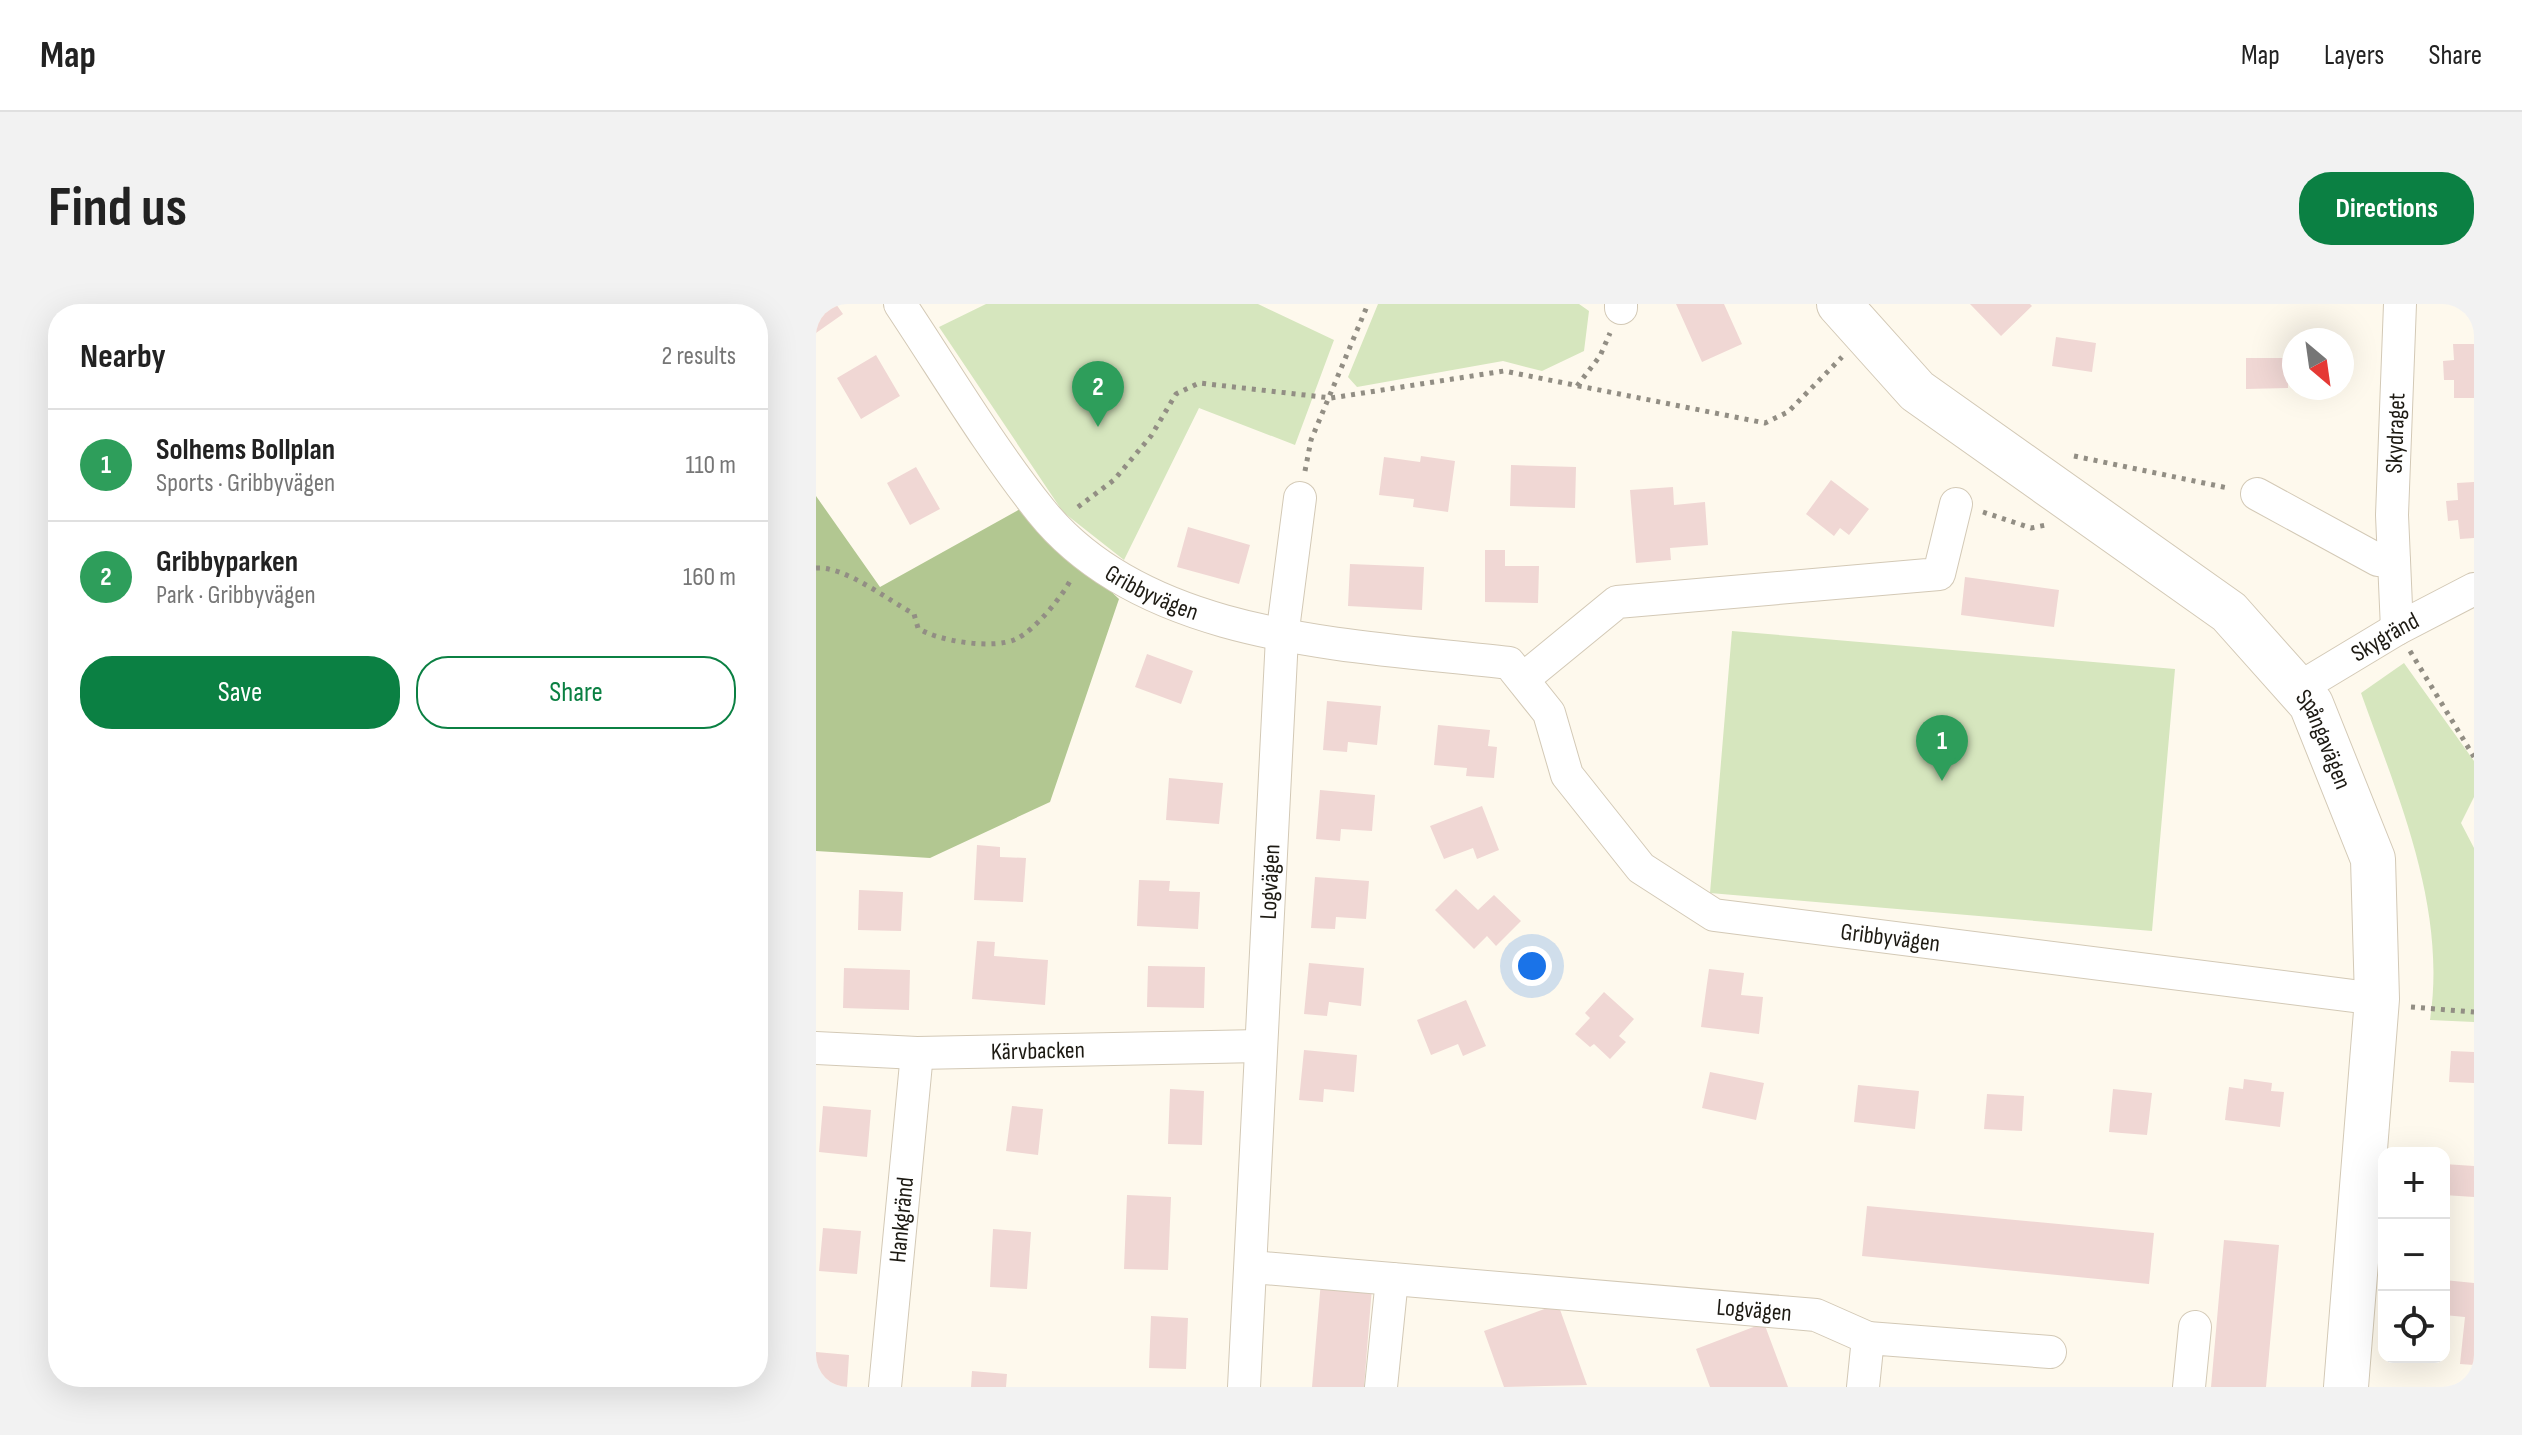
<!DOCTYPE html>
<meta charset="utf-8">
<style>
:root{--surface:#fff;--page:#f2f2f2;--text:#222;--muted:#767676;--line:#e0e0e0;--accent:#0b8043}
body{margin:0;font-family:"Sofia Sans Condensed",sans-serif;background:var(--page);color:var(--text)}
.controls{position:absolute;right:24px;bottom:24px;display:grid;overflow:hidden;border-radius:16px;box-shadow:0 8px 32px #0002}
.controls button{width:72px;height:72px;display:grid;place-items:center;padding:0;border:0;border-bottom:2px solid var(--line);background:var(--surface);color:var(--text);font:40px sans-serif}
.compass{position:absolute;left:1466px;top:24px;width:72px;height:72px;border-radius:50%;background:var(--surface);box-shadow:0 8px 32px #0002;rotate:151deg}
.you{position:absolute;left:716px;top:662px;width:28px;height:28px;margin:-20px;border:6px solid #fff;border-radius:50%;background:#1a73e8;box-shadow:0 0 0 12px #1a73e833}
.badge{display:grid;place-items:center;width:52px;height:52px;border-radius:50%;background:var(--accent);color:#fff;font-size:26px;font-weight:700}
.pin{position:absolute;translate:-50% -66px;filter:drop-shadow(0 2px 4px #0008)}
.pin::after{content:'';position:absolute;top:42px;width:28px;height:24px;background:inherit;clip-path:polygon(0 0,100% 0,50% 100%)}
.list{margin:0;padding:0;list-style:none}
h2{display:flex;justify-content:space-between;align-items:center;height:104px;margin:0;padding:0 32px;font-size:34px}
h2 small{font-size:26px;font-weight:400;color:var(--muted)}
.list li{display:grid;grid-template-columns:52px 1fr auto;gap:24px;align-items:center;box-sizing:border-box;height:112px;padding:0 32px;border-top:2px solid var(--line)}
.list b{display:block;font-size:30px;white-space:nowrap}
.list p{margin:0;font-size:26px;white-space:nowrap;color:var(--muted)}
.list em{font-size:26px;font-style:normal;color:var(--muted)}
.actions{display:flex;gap:16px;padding:24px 32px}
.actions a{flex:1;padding:18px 0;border:2px solid var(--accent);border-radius:32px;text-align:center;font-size:28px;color:var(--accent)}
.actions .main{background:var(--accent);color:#fff}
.icon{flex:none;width:44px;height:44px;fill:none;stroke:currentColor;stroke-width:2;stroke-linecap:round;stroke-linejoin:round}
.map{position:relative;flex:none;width:1658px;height:1083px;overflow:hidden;border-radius:32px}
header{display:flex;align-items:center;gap:48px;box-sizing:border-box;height:112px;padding:0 40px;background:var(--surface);border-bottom:2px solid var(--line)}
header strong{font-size:38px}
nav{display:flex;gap:44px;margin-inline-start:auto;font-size:28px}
.intro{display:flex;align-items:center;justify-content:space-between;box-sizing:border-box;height:192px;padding:0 48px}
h1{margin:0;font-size:56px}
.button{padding:20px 36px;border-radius:32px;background:var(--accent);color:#fff;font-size:28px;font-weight:700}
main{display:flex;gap:48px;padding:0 48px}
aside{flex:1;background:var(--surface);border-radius:32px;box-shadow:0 8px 32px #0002}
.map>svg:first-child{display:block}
</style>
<header>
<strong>Map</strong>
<nav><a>Map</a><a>Layers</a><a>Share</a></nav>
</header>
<div class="intro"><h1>Find us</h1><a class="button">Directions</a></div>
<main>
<aside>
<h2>Nearby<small>2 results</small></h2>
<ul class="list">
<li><span class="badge" style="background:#2e9e5b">1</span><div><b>Solhems Bollplan</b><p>Sports · Gribbyvägen</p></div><em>110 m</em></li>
<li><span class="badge" style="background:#2e9e5b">2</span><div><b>Gribbyparken</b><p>Park · Gribbyvägen</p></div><em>160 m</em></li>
</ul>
<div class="actions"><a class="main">Save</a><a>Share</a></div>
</aside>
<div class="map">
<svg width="1658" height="1083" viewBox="0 0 1658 1083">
<rect width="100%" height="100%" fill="#fef9ed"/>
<path fill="#d6e6be" d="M170 0H442L518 36 479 141 383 104 308 256 247 208 123 23Z
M562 0H763L773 7 768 47 726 67 687 57 541 83 532 73Z
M916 327 1359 365 1336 627 894 589Z
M1588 359 1658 457V493L1645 519 1658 544V718L1614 716C1631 603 1582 493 1545 389Z"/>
<path fill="#b2c791" d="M0 192 64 283 206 204 303 295 234 498 114 554 0 547Z"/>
<path fill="#f0d7d4" d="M0 0H20L27 10 0 29Z
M860 0H908L926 40 886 58Z
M1154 0H1214L1216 2 1185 32Z
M1240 33 1280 39 1276 68 1236 62Z
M1637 40H1658V94H1638V76H1628L1627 57 1638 56Z
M60 51 84 92 45 115 21 74Z
M1430 54H1472V84L1430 85Z
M605 152 639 157 632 208 597 203 598 195 563 191 568 153 604 158Z
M695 161 760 163 759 204 694 202Z
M100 163 124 205 94 221 71 179Z
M1015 176 1053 205 1033 231 1024 224 1018 232 990 210Z
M1658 178V234L1644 235 1642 216 1632 217 1630 197 1642 196 1641 179Z
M857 183 858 201 889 198 892 241 854 244 855 256 820 259 814 186Z
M372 223 434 241 423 280 361 263Z
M669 246H689V262H723L722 299 669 298Z
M534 260 608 263 606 306 532 302Z
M1149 273 1243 286 1238 323 1145 311Z
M331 350 377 367 365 400 319 383Z
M511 397 565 402 561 441 532 438 531 448 507 446Z
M622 421 674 426 672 442 681 443 678 474 650 472 651 464 618 461Z
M353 474 407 479 403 520 350 516Z
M504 486 559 491 556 527 525 525 524 537 500 535Z
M666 502 683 546 661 555 657 544 628 555 614 522Z
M161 541 184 543V553L210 554 207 598 158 596Z
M499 573 553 577 550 615 520 613 519 625 495 624Z
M323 576 354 577 353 587 384 588 382 625 321 622Z
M640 585 662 606 678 591 705 617 680 642 671 632 658 645 619 606Z
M43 586 87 588 85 627 42 626Z
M161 637 179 638 178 652 232 656 229 701 156 695Z
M493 659 548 664 545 702 513 698 511 712 488 710Z
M332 662 389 663 388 704 331 703Z
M28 664 94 666 93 706 27 704Z
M893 665 928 669 925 691 947 693 943 730 885 723Z
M788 688 818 715 803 732 810 738 794 755 778 740 774 743 759 730 774 714 769 709Z
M650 696 670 742 647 752 642 740 615 751 601 716Z
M488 746 541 751 538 788 508 785 507 798 483 796Z
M1635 747 1658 748V779L1633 778Z
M894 768 948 779 940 816 886 804Z
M1428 775 1456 779 1455 787 1468 788 1464 823 1409 816 1413 783 1427 785Z
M1042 781 1103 787 1099 825 1038 818Z
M354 785 388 787 386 841 352 840Z
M1297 785 1336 789 1331 831 1293 828Z
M1171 790 1208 792 1206 827 1168 825Z
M7 802 55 806 51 853 3 848Z
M196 802 227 805 222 851 190 847Z
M1628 860 1658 862V893L1628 891Z
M311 891 355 893 352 966 308 965Z
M1051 902 1338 929 1333 980 1046 952Z
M7 924 45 927 41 970 3 967Z
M177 925 215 928 211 985 174 983Z
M1408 936 1463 941 1450 1083H1395Z
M1628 976 1658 979V1061L1644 1060 1649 1013 1628 1011Z
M505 977 556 983 548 1083H496Z
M742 1000 771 1081 688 1083 668 1027Z
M335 1012 372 1014 370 1065 333 1064Z
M948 1019 972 1083H894L880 1045Z
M0 1048 33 1051 31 1083H0Z
M156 1067 191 1070 190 1083H155Z"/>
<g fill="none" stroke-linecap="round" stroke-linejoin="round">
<defs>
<g id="street">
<path id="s1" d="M84 0C130 69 173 142 225 207 330 338 540 341 693 359L733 409 751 471 825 564 898 611 1561 695"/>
<path d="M805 4V0"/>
<path d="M1441 190 1562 256 1578 257"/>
<path id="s2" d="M1581 325 1576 211 1584 0"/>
<path d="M707 375 801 298 1123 270 1140 200"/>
<path id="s3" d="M1483 384 1581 325 1658 285"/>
<path id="s4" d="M0 744 101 749 444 742"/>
<path id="s5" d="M436 963 1000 1011 1052 1034"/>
<path id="s6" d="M69 1083 101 749"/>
<path id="s7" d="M428 1083 466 333 484 194"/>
<path d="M565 1083 576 975"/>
<path d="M1047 1083 1052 1034 1234 1048"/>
<path d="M1373 1083 1379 1023"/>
</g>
<g id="secondary">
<path id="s8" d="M1023 0 1101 87 1413 308 1495 400 1557 555 1561 695 1530 1083"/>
</g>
</defs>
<use href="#street" stroke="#d3c9b6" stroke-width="34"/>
<use href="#secondary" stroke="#d3c9b6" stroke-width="46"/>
<path stroke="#928e84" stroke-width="5" stroke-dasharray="4 6" stroke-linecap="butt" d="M761 82 784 52 794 29
M1258 152 1412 184
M489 167 495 136 552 0
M262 203 298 176 335 132 360 90 383 79 515 94 688 67 949 119 972 108 1026 53
M1167 208 1215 224 1230 221
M0 264C29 262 72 296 98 310L102 324C121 337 178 346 200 335 218 327 247 292 255 275
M1594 347 1658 453
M1595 703 1658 708"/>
<use href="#street" stroke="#fff" stroke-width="32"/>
<use href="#secondary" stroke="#fff" stroke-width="44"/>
</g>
<g text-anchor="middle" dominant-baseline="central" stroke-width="6" stroke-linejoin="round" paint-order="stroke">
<g font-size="24" fill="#1d1a13" stroke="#fff">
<text stroke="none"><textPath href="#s2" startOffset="196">Skydraget</textPath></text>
<text stroke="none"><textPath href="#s1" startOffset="390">Gribbyvägen</textPath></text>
<text stroke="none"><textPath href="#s3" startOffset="100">Skygränd</textPath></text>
<text stroke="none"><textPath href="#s8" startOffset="660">Spångavägen</textPath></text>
<text stroke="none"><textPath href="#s7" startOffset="506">Logvägen</textPath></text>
<text stroke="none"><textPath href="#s1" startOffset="1268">Gribbyvägen</textPath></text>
<text stroke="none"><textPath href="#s4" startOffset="222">Kärvbacken</textPath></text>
<text stroke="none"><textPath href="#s6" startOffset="168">Hankgränd</textPath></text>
<text stroke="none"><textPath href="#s5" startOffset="504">Logvägen</textPath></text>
</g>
</g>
</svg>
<div class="controls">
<button>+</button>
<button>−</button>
<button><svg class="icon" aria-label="locate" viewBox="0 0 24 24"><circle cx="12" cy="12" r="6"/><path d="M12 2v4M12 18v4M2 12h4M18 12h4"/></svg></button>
</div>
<svg class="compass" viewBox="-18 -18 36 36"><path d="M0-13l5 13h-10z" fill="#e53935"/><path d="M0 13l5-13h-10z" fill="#767676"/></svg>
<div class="you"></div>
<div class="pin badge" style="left:1126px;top:477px;background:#2e9e5b">1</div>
<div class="pin badge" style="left:282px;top:123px;background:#2e9e5b">2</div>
</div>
</main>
